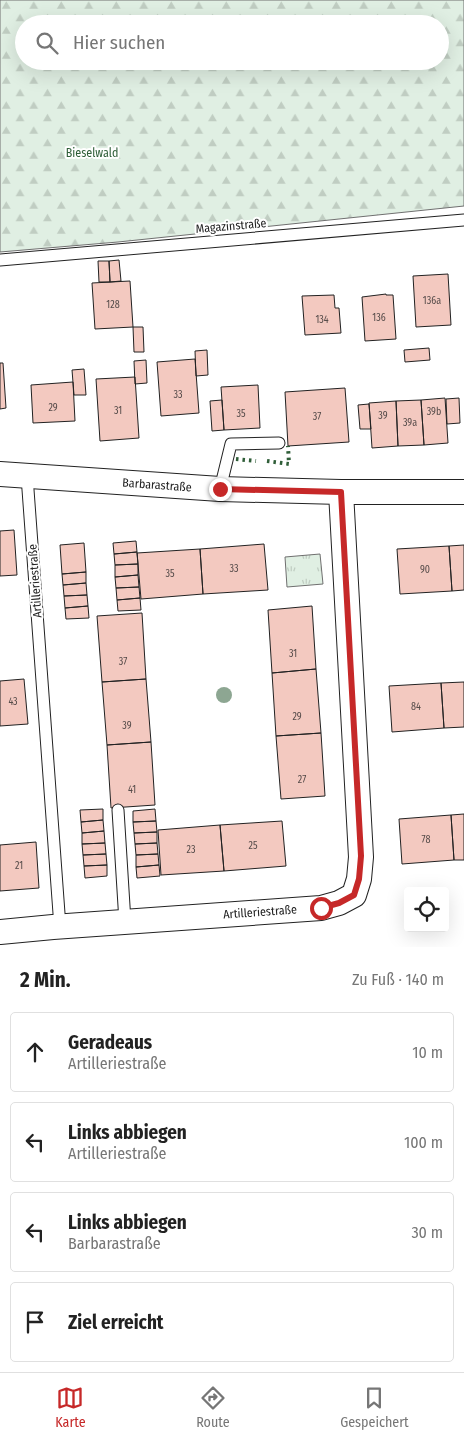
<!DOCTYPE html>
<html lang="de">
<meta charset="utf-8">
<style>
:root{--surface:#fff;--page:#f2f2f2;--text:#222;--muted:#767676;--line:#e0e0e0;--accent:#c62828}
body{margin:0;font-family:"Fira Sans Condensed",sans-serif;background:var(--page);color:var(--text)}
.controls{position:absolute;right:15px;bottom:15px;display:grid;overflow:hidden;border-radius:5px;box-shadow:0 5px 20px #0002}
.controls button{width:45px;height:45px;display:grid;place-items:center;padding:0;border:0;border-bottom:1px solid var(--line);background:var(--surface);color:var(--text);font:25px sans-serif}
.stop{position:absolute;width:15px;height:15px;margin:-11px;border:4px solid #c62828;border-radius:50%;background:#fff}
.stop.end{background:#c62828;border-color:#fff;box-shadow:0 1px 5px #0008}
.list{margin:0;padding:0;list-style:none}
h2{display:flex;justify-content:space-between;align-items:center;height:65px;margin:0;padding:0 20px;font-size:21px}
h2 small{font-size:16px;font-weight:400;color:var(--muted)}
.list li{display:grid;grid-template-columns:32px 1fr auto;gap:15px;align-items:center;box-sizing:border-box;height:80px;margin:0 10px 10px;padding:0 10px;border:1px solid var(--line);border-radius:5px}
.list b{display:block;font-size:19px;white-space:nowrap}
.list p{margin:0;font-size:16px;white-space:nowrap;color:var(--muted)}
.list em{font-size:16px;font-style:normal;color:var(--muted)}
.icon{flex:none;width:28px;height:28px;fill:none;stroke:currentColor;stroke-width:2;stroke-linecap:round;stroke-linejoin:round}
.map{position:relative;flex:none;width:464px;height:947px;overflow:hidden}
.search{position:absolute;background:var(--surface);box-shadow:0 5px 20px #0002;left:15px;right:15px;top:15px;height:55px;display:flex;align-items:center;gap:12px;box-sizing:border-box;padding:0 18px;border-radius:28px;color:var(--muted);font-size:19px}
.sheet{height:425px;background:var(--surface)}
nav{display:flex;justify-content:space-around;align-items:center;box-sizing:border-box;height:70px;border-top:1px solid var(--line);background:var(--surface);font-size:14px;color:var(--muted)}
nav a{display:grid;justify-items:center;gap:2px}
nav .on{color:var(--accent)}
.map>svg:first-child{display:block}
</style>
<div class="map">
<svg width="464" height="947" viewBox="0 0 464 947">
<defs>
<pattern id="forest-firs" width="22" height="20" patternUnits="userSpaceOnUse" patternTransform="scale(1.25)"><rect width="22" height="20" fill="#e0efe3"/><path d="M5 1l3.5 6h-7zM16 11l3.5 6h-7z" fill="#c0cdc2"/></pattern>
<pattern id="park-tufts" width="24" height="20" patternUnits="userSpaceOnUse" patternTransform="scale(1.25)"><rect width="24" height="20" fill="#e0efe3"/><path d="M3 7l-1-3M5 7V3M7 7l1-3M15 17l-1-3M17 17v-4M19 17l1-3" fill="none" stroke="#c0cdc2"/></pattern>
</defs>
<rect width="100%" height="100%" fill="#fff"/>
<path fill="url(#forest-firs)" stroke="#6f6f6f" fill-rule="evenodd" d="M0 0H464V206L118 242 0 252ZM24 24H440V61H24Z"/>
<path fill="url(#park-tufts)" stroke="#6f6f6f" d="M320 554 323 584 287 587 285 557Z"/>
<path fill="#f3c9c0" stroke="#222" d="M119 260 121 281 110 282 109 261Z
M98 261H109L110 282H99Z
M448 274 451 325 416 327 413 276Z
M130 281 133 327 95 329 92 283Z
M386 294V295H393L396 339 365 341 362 297Z
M334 295 335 308H339L341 333 305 335 302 296Z
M133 327H143L144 352H134Z
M429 348 430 360 405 362 404 350Z
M207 350 208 375 196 376 195 351Z
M195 359 199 413 161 416 157 362Z
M146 360 147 383 135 384 134 361Z
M0 363H3L6 408 0 409Z
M84 369 86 395H74L72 370Z
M135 377 139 438 100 441 96 379Z
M73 382 75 421 33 423 31 385Z
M258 385 260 428 224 430 221 387Z
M345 388 349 442 288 446 285 392Z
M445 398 448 443 424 445 421 400Z
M459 398 460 423 447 424 446 399Z
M222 400 224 430 212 431 210 401Z
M421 400 424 445 398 446 396 401Z
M396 401 398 446 372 448 369 403Z
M369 404 371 429H360L358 405Z
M14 530 17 575 0 576V531Z
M136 541 137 552 114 554 113 543Z
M84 543 86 572 62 574 60 545Z
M264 544 268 590 203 594 200 549Z
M464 545V590L452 591 449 546Z
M449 546 452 591 400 594 397 549Z
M200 549 203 594 141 599 137 553Z
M137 552 138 564 115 565 114 554Z
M138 564V575L115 577V565Z
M86 572V583L63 585 62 574Z
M138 575 139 587 116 588 115 577Z
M86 583 87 595 64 596 63 585Z
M139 587 140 598 117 600 116 588Z
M87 595 88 606 65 608 64 596Z
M140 598 141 610 118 611 117 600Z
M88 606 89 618 66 619 65 608Z
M312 606 316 669 272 673 268 610Z
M142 613 146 679 102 682 97 616Z
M316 669 321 733 276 736 272 673Z
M24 679 28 724 0 726V681Z
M146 679 151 742 107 745 102 682Z
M464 682V727L444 728 441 683Z
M441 683 444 728 392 732 389 686Z
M321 733 325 796 281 799 276 736Z
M151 742 155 805 111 808 107 745Z
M103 809V820L81 822 80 810Z
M155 809 156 821 133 822V811Z
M464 814V860H454L451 815Z
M451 815 454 860 402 864 399 819Z
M103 820 104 831 82 833 81 822Z
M156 821 157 832 134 833 133 822Z
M282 821 286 866 224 871 220 825Z
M220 825 224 871 161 875 158 830Z
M104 831 105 843 82 844V833Z
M157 832V843L135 844 134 833Z
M36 842 39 888 0 891V845Z
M105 843 106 854 83 855 82 844Z
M157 843 158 854 136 855 135 844Z
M106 854 107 865 84 866 83 855Z
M158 854 159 865 136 867V855Z
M107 865V876L85 878 84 866Z
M159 865 160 876 137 878 136 867Z"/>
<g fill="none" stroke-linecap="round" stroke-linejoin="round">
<defs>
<path id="service" d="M0 260 464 220
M27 476 60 927
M220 489 231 444 279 443
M118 810 125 922"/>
<path id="minor" d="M0 474 220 489 341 492H464
M0 932 53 927 321 908 339 903 354 895 359 879 361 857 341 492"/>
</defs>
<use href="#service" stroke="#222" stroke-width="13"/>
<use href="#minor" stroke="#222" stroke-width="26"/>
<use href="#service" stroke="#fff" stroke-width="11"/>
<use href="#minor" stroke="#fff" stroke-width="24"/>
<path stroke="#2f5e38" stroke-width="4" stroke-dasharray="2.5 4" stroke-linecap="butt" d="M236 459 256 461
M267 461 289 464 288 446"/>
</g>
<circle fill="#8da692" cx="224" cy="695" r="8"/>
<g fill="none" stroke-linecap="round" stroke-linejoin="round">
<path stroke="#c62828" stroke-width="6" d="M220 489 341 492 361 856 359 879 354 895 339 903 321 908"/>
</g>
<g text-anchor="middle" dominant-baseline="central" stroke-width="4" stroke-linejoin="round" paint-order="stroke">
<g font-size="10" fill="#564c4a">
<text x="432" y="301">136a</text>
<text x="113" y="305">128</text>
<text x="379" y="318">136</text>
<text x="322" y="320">134</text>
<text x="178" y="395">33</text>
<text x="53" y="408">29</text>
<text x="118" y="411">31</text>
<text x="434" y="412">39b</text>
<text x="241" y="414">35</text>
<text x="383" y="416">39</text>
<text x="317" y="417">37</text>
<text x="410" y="423">39a</text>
<text x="234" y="569">33</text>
<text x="425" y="570">90</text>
<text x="170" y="574">35</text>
<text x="293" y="654">31</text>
<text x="123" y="662">37</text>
<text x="13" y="702">43</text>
<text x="416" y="707">84</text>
<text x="297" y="717">29</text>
<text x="127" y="726">39</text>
<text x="302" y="780">27</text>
<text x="132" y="790">41</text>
<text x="426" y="840">78</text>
<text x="253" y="846">25</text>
<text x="191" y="850">23</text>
<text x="19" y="866">21</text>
</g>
<g font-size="12" fill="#2f5e38" stroke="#fff">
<text x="92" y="153">Bieselwald</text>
</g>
<g font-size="12" fill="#222" stroke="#fff">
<text transform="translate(231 226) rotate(-5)">Magazinstraße</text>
<text transform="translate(157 485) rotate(4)">Barbarastraße</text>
<text transform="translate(35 581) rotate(-94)">Artilleriestraße</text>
<text transform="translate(260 912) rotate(-4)">Artilleriestraße</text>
</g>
</g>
</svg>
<div class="controls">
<button><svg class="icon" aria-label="locate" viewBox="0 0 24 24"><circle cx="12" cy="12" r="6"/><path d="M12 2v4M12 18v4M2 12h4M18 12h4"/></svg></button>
</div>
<div class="stop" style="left:321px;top:908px"></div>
<div class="stop end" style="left:220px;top:489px"></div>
<div class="search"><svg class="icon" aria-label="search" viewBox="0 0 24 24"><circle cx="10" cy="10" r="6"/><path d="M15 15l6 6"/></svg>Hier suchen</div>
</div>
<section class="sheet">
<h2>2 Min.<small>Zu Fuß · 140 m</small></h2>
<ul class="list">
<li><svg class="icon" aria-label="ahead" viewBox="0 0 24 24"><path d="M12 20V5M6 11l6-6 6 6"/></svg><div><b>Geradeaus</b><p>Artilleriestraße</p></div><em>10 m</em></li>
<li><svg class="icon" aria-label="left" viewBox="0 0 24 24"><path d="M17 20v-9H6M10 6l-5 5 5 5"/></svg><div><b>Links abbiegen</b><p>Artilleriestraße</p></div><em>100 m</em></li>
<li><svg class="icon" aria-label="left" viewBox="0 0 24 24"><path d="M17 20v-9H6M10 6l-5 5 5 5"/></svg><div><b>Links abbiegen</b><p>Barbarastraße</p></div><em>30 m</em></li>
<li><svg class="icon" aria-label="arrive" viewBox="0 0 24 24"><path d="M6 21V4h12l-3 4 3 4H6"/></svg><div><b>Ziel erreicht</b></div></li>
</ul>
</section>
<nav>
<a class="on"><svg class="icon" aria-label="map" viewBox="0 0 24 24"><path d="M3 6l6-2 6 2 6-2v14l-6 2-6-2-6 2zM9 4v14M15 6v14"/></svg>Karte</a>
<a><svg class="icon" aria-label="directions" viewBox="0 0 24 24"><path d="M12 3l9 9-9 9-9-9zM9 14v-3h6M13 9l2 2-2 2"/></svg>Route</a>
<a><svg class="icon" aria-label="saved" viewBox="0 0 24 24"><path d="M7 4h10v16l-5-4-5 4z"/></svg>Gespeichert</a>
</nav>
